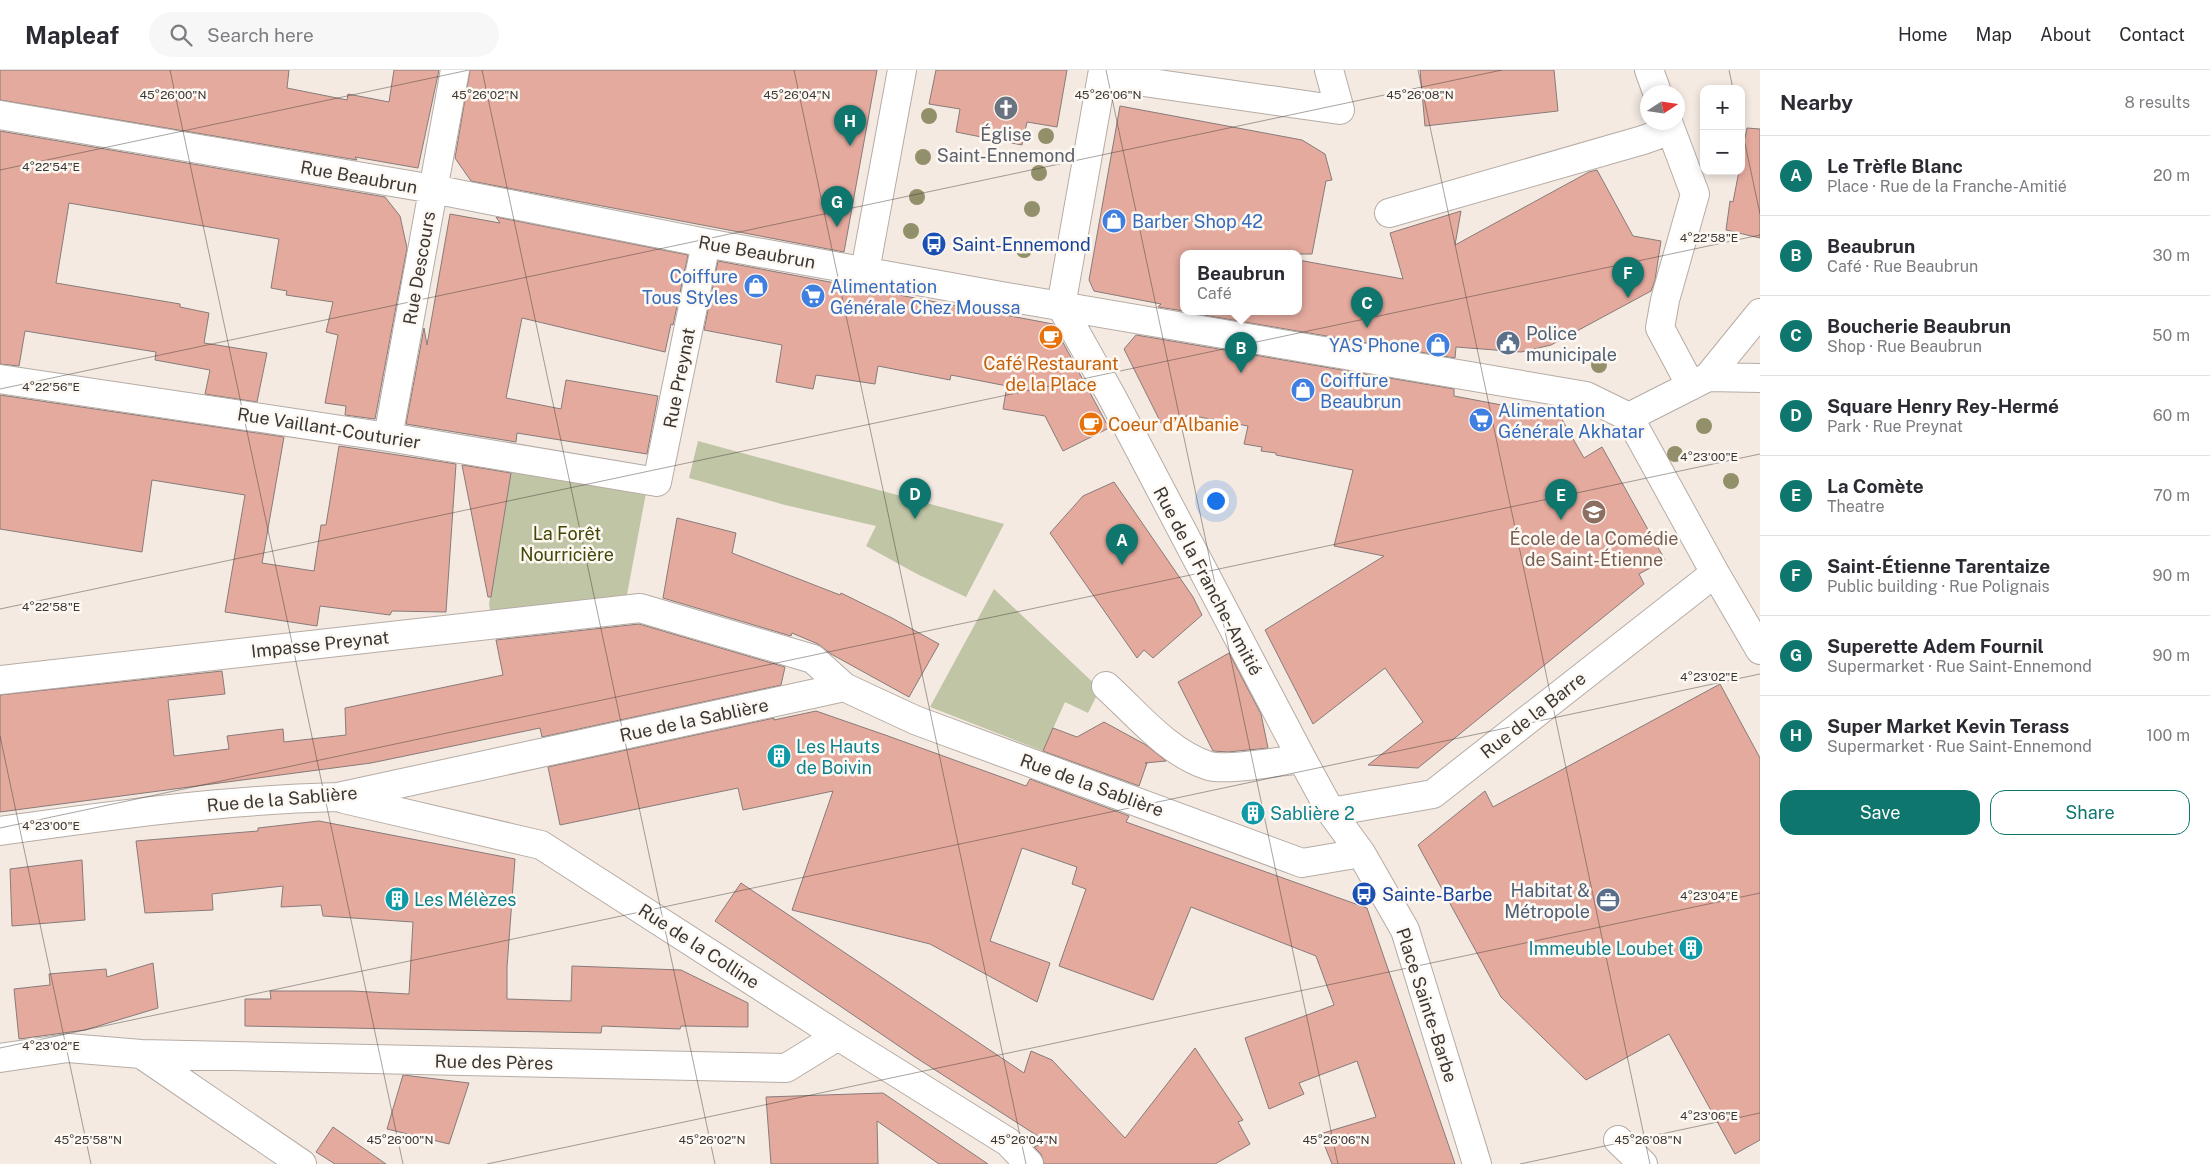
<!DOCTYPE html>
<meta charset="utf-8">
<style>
:root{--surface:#fff;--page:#f7f7f7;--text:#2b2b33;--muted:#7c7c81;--line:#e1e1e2;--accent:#0f766e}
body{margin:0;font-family:"Public Sans",sans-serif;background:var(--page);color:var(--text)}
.controls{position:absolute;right:15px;top:15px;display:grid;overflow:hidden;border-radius:10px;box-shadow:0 2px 8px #0003}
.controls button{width:45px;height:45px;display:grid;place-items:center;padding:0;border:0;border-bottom:1px solid var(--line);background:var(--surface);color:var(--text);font:25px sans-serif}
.compass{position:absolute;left:1640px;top:15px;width:45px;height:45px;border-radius:50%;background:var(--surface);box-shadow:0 2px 8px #0003;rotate:78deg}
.you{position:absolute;left:1215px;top:430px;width:18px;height:18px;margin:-12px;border:4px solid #fff;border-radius:50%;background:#1a73e8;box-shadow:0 0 0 8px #1a73e833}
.badge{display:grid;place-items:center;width:32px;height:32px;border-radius:50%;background:var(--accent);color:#fff;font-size:16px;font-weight:700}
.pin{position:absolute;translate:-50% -41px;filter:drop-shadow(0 1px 2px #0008)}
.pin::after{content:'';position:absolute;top:26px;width:18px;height:15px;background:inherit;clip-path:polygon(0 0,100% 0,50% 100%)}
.popup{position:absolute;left:1180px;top:180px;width:122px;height:65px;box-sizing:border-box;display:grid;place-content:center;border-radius:10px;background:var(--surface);filter:drop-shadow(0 1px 4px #0005);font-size:16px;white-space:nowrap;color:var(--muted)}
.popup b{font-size:19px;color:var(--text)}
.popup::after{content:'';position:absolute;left:50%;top:100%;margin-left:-10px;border:10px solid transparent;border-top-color:var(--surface)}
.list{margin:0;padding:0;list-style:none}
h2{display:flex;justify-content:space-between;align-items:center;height:65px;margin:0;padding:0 20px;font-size:21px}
h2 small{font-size:16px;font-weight:400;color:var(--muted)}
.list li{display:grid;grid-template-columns:32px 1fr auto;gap:15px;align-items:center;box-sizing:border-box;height:80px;padding:0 20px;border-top:1px solid var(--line)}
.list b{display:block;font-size:19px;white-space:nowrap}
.list p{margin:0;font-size:16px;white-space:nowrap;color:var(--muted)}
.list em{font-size:16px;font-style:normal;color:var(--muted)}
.actions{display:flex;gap:10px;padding:15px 20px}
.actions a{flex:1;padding:11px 0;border:1px solid var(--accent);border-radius:15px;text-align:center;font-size:18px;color:var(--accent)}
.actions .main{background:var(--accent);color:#fff}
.icon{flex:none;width:28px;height:28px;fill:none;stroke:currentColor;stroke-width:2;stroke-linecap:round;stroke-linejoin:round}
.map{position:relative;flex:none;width:1760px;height:1094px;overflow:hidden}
header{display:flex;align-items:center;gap:30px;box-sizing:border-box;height:70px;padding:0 25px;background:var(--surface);border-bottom:1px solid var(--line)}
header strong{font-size:24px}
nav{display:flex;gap:28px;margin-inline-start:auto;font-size:18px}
.search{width:350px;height:45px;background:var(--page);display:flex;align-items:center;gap:12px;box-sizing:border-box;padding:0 18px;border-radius:28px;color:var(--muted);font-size:19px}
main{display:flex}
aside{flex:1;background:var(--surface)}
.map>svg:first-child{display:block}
</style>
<header>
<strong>Mapleaf</strong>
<div class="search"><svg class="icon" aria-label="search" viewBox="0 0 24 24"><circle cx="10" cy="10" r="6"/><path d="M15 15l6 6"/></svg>Search here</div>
<nav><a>Home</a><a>Map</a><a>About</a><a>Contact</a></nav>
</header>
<main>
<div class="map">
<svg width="1760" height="1094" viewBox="0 0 1760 1094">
<rect width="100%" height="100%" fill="#f4eae2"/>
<path fill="#c0c5a5" d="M698 371 1004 454 966 527 917 504 866 476 876 456 785 435 689 408Z
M511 402 646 423 626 530 491 546 489 534Z
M994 519 1100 619 1088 643 1065 632 1043 681 930 637Z"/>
<path fill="#e5aa9e" stroke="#877b79" d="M0 0H289L287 18 347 30 348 24 389 32 394 0H439L418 98 355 87 357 90 0 30Z
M470 0H877L844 182 471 111 455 88Z
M936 0H1067L1057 57 1027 52 1022 75 956 62 960 39 929 34Z
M1420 0H1554L1558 41 1425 56Z
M1120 36 1302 70 1325 84 1332 110 1326 111 1312 184H1184V241L1158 237 1161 234 1094 221 1089 210Z
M1747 58 1760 59V168L1726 160 1730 131 1733 132 1739 101H1741V88Z
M0 61 385 127 400 146 407 178 375 349 345 345 346 336 325 333 338 265 326 262 333 232 286 225 287 221 271 218 279 169 69 133 56 213 180 234V237L209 243 204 273 267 283 257 332 205 324 210 300 155 290 156 282 25 261 19 296 0 294Z
M1597 100 1633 166 1661 171 1655 210 1651 221 1551 275 1521 282 1456 277 1455 288 1186 242H1298V190L1403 209 1390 163 1461 141 1455 175 1589 102Z
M450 144 500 153 496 147 688 185 673 255 671 254 665 282 522 248 506 328 561 339 566 310 658 326 647 384 517 363 516 372 406 354 424 258 427 275Z
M718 191 1053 254 1109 358 1063 381 1045 346 1003 339 1007 316 951 305 950 310 878 296 875 314 816 305 813 319 776 312 782 275 704 260Z
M1136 265 1454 319V326L1560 346 1584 388 1602 377 1665 490 1639 504 1644 514 1418 698 1368 695 1423 652 1385 598 1313 654 1265 560 1384 486 1334 476 1353 400 1276 385V383L1261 381 1262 377 1244 374 1248 356 1189 345 1163 357 1124 279Z
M0 325 284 367 262 493 314 501 321 455H326L339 376 456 394 446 542 392 541 390 545 320 536 317 556 225 542 245 425 152 410 142 482 0 459Z
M462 395 511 403 491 527H488Z
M1114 412 1193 527 1202 545 1153 588 1144 580 1137 588 1050 463 1083 426Z
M677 448 736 463 732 483 840 525 841 523 892 548 939 574 909 627 831 584 818 574 792 563 791 566 663 528Z
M639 554 785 597 781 615 542 667 540 658 371 693 0 742V625L222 601 225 624 168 630 174 686 229 679 227 666 283 659 284 672 346 665 345 638 503 605 496 570Z
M1229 583 1261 644 1268 678 1228 682 1213 681 1178 612Z
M1720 614 1760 688V1070L1735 1084 1669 964 1586 1010 1501 927 1418 775 1485 721 1493 737Z
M816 641 888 666 1026 716 1030 709 1129 746 1126 752 1367 838 1455 1094H1332L1320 1064 1376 1047 1357 991 1299 1013 1304 1024 1269 1039 1245 968 1334 935 1316 886 1191 837 1153 930 1059 896 1086 819 1072 814 1077 797 1022 778 990 871 1050 893 1037 932 930 874 792 840 833 721 743 740 738 718 560 755 548 697 774 648V650Z
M1104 652 1146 675 1166 691 1145 693H1147L1139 716 1043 681 1053 658 1077 667Z
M319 751 515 789 507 897V929L571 931 572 896 681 900 748 933V957L681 956 680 959 602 956 601 963 245 956V929H271L270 921H352L409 924 413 852 323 846 321 835 281 837 283 816 212 824 213 840 145 843 136 771 258 761V758Z
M82 790 85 850 12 856 10 799Z
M741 813 1024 1003 1031 981 1052 990 1125 1068 1195 978 1243 1050 1238 1052 1250 1074 1215 1094H1044L1041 1084 1034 1077 1047 1072 915 987 715 851Z
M153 893 158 938 85 960 19 969 14 919 50 915 49 904 106 899 107 907Z
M403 1005 469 1013 449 1074 387 1059Z
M883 1023 988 1094H939L877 1051 878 1094H771L766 1027Z
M333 1057 386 1094H335L316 1082Z"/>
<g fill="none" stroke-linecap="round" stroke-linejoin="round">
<defs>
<path id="minor" d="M1649 0 1657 22
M1102 6 1340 40 1329 0
M0 45 433 119 706 173 1001 226 1586 326 1629 347
M1668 52 1695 124 1665 230 1660 258 1691 316
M1389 143 1643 70 1671 60
M865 201 902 0
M1061 236 1112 327 1302 689 1331 742 1361 783 1405 860 1477 1094
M1061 236 1103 0
M1708 307 1760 308
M0 309 388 367 657 412 706 173
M1629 347 1715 503 1760 580
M1629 347 1708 307 1760 243
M388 367 455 0
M0 610 640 538 813 589 844 617 915 650 1302 793 1361 783
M1106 616C1137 644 1168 683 1209 696 1227 701 1281 691 1302 689
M344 729 541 775 838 966 1008 1072 1029 1094
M1331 742 1433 724 1715 503
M0 761C113 745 224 730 338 727L844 617
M141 984 786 998 838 966
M0 988 68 978 141 984 302 1094
M1618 1070 1643 1094"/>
</defs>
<use href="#minor" stroke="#b6aca5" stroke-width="30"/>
<use href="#minor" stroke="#fff" stroke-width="28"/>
</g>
<g fill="#92906a">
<circle cx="929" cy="46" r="8"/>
<circle cx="1046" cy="66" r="8"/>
<circle cx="923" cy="87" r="8"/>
<circle cx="1039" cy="103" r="8"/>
<circle cx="917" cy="127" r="8"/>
<circle cx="1032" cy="139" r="8"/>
<circle cx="911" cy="161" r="8"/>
<circle cx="1024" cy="180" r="8"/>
<circle cx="1599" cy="295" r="8"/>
<circle cx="1704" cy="356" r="8"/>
<circle cx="1675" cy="384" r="8"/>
<circle cx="1731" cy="411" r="8"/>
</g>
<path fill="none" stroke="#3b3734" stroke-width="1" stroke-opacity="0.45" d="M170 0 403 1094M482 0 715 1094M794 0 1026 1094M1106 0 1338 1094M1418 0 1650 1094M1729 0 1733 19M1741 55 1760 144M0 100 469 0M0 319 1502 0M0 539 1760 165M0 666 91 1094M0 758 1760 384M0 978 1760 604M487 1094 1760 823M1520 1094 1760 1043"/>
<defs>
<symbol id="church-disc" viewBox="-11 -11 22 22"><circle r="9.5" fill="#6b7280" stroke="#fef8f3"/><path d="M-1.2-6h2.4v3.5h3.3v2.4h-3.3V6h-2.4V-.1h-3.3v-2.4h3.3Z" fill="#fff"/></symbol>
<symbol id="shop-disc" viewBox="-11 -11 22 22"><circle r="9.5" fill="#3f7fe0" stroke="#fef8f3"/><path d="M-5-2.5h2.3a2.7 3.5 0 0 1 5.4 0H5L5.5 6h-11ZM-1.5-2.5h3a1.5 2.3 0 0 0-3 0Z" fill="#fff"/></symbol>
<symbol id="bus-disc" viewBox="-11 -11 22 22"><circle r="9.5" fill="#1a4fb4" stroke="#fef8f3"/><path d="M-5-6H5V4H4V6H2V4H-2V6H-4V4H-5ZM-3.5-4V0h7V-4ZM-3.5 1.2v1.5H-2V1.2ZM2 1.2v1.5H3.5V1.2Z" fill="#fff"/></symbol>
<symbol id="supermarket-disc" viewBox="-11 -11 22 22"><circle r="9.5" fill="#3f7fe0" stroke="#fef8f3"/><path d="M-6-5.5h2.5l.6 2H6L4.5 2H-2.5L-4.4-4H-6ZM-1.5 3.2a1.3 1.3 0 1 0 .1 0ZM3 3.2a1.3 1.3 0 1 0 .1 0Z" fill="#fff"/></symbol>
<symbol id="cafe-disc" viewBox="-11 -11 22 22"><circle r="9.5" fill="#e8710a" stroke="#fef8f3"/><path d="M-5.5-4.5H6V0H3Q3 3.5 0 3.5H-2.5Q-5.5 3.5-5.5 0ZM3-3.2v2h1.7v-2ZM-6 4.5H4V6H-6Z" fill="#fff"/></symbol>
<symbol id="civic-disc" viewBox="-11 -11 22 22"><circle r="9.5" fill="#5c6f8a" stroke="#fef8f3"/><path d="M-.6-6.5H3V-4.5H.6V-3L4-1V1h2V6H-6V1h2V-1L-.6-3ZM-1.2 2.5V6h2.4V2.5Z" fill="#fff"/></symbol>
<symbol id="university-disc" viewBox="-11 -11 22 22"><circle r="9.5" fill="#8d6e63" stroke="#fef8f3"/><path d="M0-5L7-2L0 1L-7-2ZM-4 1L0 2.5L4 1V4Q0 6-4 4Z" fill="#fff"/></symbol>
<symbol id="building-disc" viewBox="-11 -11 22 22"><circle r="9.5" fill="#0f9aa8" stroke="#fef8f3"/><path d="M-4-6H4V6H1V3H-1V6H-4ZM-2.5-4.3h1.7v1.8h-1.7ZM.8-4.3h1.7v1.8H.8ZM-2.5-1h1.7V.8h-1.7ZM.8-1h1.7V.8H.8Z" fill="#fff"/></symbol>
<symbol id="office-disc" viewBox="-11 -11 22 22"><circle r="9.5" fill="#5c6f8a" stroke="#fef8f3"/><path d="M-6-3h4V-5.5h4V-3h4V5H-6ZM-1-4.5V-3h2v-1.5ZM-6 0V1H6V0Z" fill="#fff"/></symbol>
</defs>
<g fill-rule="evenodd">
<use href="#church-disc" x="992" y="24" width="28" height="28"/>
<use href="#shop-disc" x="1100" y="137" width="28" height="28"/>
<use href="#bus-disc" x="920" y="160" width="28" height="28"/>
<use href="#shop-disc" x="742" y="202" width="28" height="28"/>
<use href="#supermarket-disc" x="799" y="212" width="28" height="28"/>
<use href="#cafe-disc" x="1037" y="253" width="28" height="28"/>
<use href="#civic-disc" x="1494" y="259" width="28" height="28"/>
<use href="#shop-disc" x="1424" y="261" width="28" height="28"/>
<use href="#shop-disc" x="1289" y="306" width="28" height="28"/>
<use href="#supermarket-disc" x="1467" y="336" width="28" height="28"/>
<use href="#cafe-disc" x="1077" y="340" width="28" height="28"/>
<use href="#university-disc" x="1580" y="428" width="28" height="28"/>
<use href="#building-disc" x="765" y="672" width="28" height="28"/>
<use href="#building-disc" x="1239" y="729" width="28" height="28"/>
<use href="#bus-disc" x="1350" y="810" width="28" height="28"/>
<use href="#building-disc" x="383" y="815" width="28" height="28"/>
<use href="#office-disc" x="1594" y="816" width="28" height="28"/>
<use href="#building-disc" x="1677" y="864" width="28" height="28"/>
</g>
<g text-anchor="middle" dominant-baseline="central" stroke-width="5" stroke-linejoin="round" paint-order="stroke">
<g font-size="18" fill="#5b616d" stroke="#fef8f3">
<text x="1006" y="64">Église<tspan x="1006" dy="21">Saint-Ennemond</tspan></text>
</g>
<g font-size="18" fill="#3b3734" stroke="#fef8f3">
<text transform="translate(359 107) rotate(10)">Rue Beaubrun</text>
<text transform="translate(757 182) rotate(10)">Rue Beaubrun</text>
<text transform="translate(419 198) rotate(-80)">Rue Descours</text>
<text transform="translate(679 308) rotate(-79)">Rue Preynat</text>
<text transform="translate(329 358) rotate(9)">Rue Vaillant-Couturier</text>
<text transform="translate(1208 511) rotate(62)">Rue de la Franche-Amitié</text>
<text transform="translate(320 574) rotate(-6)">Impasse Preynat</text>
<text transform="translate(1533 645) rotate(-38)">Rue de la Barre</text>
<text transform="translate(694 650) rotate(-12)">Rue de la Sablière</text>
<text transform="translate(1092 715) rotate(20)">Rue de la Sablière</text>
<text transform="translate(282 729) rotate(-5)">Rue de la Sablière</text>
<text transform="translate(699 876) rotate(33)">Rue de la Colline</text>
<text transform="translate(1427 935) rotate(72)">Place Sainte-Barbe</text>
<text transform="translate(494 992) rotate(1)">Rue des Pères</text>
</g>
<g font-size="18" fill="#366cbe" stroke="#fef8f3" text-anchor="start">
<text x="1132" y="151">Barber Shop 42</text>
<text x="738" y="206" text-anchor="end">Coiffure<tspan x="738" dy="21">Tous Styles</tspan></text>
<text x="830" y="216">Alimentation<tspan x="830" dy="21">Générale Chez Moussa</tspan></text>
<text x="1420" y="275" text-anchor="end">YAS Phone</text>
<text x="1320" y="310">Coiffure<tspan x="1320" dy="21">Beaubrun</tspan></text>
<text x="1498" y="340">Alimentation<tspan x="1498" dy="21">Générale Akhatar</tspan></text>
</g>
<g font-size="18" fill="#164399" stroke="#fef8f3" text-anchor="start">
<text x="952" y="174">Saint-Ennemond</text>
<text x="1382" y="824">Sainte-Barbe</text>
</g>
<g font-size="18" fill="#4e5e75" stroke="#fef8f3" text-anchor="start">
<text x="1526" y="263">Police<tspan x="1526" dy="21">municipale</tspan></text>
<text x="1590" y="820" text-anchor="end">Habitat &amp;<tspan x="1590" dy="21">Métropole</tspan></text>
</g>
<g font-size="18" fill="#c56008" stroke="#fef8f3">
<text x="1051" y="293">Café Restaurant<tspan x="1051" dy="21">de la Place</tspan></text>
<text x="1108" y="354" text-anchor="start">Coeur d’Albanie</text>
</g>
<g font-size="18" fill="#414707" stroke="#fef8f3">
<text x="567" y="463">La Forêt<tspan x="567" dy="21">Nourricière</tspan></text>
</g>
<g font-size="18" fill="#785e54" stroke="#fef8f3">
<text x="1594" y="468">École de la Comédie<tspan x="1594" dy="21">de Saint-Étienne</tspan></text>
</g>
<g font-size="18" fill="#0d838f" stroke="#fef8f3" text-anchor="start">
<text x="796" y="676">Les Hauts<tspan x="796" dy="21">de Boivin</tspan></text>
<text x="1270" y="743">Sablière 2</text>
<text x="414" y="829">Les Mélèzes</text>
<text x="1674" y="878" text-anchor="end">Immeuble Loubet</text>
</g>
</g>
<g font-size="12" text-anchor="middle" fill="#3b3734" stroke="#fef8f3" stroke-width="5" stroke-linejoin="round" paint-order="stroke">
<text x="173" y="29">45°26'00"N</text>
<text x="485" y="29">45°26'02"N</text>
<text x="797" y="29">45°26'04"N</text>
<text x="1108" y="29">45°26'06"N</text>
<text x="1420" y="29">45°26'08"N</text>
<text x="51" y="101">4°22'54"E</text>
<text x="1709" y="172">4°22'58"E</text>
<text x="51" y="321">4°22'56"E</text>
<text x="1709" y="391">4°23'00"E</text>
<text x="51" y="541">4°22'58"E</text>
<text x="1709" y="611">4°23'02"E</text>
<text x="51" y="760">4°23'00"E</text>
<text x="1709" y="830">4°23'04"E</text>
<text x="51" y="980">4°23'02"E</text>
<text x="1709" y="1050">4°23'06"E</text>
<text x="88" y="1074">45°25'58"N</text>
<text x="400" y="1074">45°26'00"N</text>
<text x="712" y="1074">45°26'02"N</text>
<text x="1024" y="1074">45°26'04"N</text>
<text x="1336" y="1074">45°26'06"N</text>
<text x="1648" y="1074">45°26'08"N</text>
</g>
</svg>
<div class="controls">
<button>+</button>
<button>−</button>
</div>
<svg class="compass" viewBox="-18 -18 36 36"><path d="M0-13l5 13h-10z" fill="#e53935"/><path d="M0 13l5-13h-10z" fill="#7c7c81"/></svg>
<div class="you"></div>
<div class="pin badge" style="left:1122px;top:495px">A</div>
<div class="pin badge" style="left:1241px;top:303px">B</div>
<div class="popup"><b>Beaubrun</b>Café</div>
<div class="pin badge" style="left:1367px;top:258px">C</div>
<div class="pin badge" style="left:915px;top:449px">D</div>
<div class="pin badge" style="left:1561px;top:450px">E</div>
<div class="pin badge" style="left:1628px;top:228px">F</div>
<div class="pin badge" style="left:837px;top:157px">G</div>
<div class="pin badge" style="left:850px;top:76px">H</div>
</div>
<aside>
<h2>Nearby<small>8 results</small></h2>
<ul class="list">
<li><span class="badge">A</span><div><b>Le Trèfle Blanc</b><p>Place · Rue de la Franche-Amitié</p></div><em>20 m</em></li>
<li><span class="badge">B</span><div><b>Beaubrun</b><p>Café · Rue Beaubrun</p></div><em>30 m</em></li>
<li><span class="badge">C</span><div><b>Boucherie Beaubrun</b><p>Shop · Rue Beaubrun</p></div><em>50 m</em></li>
<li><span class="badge">D</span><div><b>Square Henry Rey-Hermé</b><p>Park · Rue Preynat</p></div><em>60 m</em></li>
<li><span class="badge">E</span><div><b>La Comète</b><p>Theatre</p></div><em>70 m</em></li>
<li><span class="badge">F</span><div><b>Saint-Étienne Tarentaize</b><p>Public building · Rue Polignais</p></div><em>90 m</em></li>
<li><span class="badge">G</span><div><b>Superette Adem Fournil</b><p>Supermarket · Rue Saint-Ennemond</p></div><em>90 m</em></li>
<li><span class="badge">H</span><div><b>Super Market Kevin Terass</b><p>Supermarket · Rue Saint-Ennemond</p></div><em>100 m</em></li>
</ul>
<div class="actions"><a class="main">Save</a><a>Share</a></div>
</aside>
</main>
